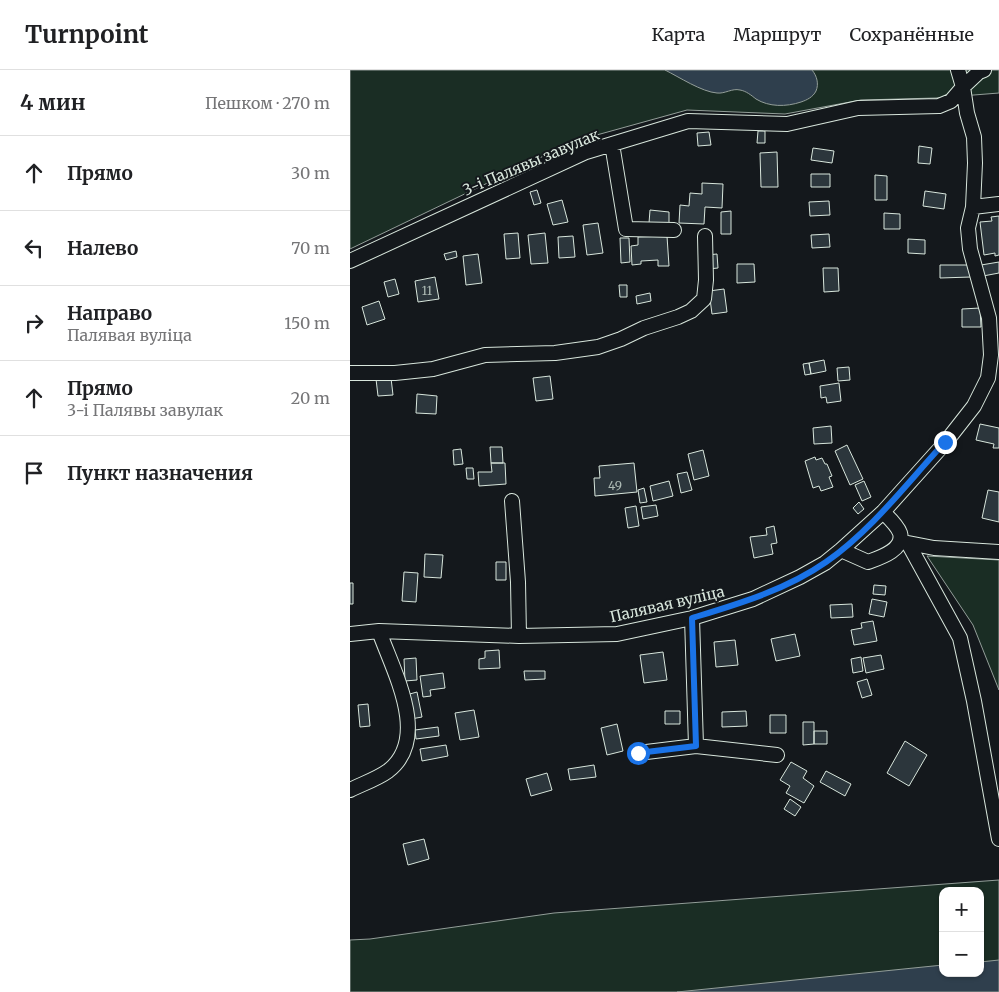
<!DOCTYPE html>
<html lang="ru">
<meta charset="utf-8">
<style>
:root{--surface:#fff;--page:#f2f2f2;--text:#202124;--muted:#757577;--line:#e0e0e0}
body{margin:0;font-family:Merriweather,serif;background:var(--page);color:var(--text)}
.controls{position:absolute;right:15px;bottom:15px;display:grid;overflow:hidden;border-radius:10px;box-shadow:0 1px 4px #0004}
.controls button{width:45px;height:45px;display:grid;place-items:center;padding:0;border:0;border-bottom:1px solid var(--line);background:var(--surface);color:var(--text);font:25px sans-serif}
.stop{position:absolute;width:15px;height:15px;margin:-11px;border:4px solid #1a73e8;border-radius:50%;background:#fff}
.stop.end{background:#1a73e8;border-color:#fff;box-shadow:0 1px 5px #0008}
.list{margin:0;padding:0;list-style:none}
h2{display:flex;justify-content:space-between;align-items:center;height:65px;margin:0;padding:0 20px;font-size:21px}
h2 small{font-size:16px;font-weight:400;color:var(--muted)}
.list li{display:grid;grid-template-columns:32px 1fr auto;gap:15px;align-items:center;box-sizing:border-box;height:75px;padding:0 20px;border-top:1px solid var(--line)}
.list b{display:block;font-size:19px;white-space:nowrap}
.list p{margin:0;font-size:16px;white-space:nowrap;color:var(--muted)}
.list em{font-size:16px;font-style:normal;color:var(--muted)}
.icon{flex:none;width:28px;height:28px;fill:none;stroke:currentColor;stroke-width:2;stroke-linecap:round;stroke-linejoin:round}
.map{position:relative;flex:none;width:649px;height:922px;overflow:hidden}
header{display:flex;align-items:center;gap:30px;box-sizing:border-box;height:70px;padding:0 25px;background:var(--surface);border-bottom:1px solid var(--line)}
header strong{font-size:24px}
nav{display:flex;gap:28px;margin-inline-start:auto;font-size:18px}
main{display:flex}
aside{flex:1;background:var(--surface)}
.map>svg:first-child{display:block}
</style>
<header>
<strong>Turnpoint</strong>
<nav><a>Карта</a><a>Маршрут</a><a>Сохранённые</a></nav>
</header>
<main>
<aside>
<h2>4 мин<small>Пешком · 270 m</small></h2>
<ul class="list">
<li><svg class="icon" aria-label="ahead" viewBox="0 0 24 24"><path d="M12 20V5M6 11l6-6 6 6"/></svg><div><b>Прямо</b></div><em>30 m</em></li>
<li><svg class="icon" aria-label="left" viewBox="0 0 24 24"><path d="M17 20v-9H6M10 6l-5 5 5 5"/></svg><div><b>Налево</b></div><em>70 m</em></li>
<li><svg class="icon" aria-label="right" viewBox="0 0 24 24"><path d="M7 20v-9h11M14 6l5 5-5 5"/></svg><div><b>Направо</b><p>Палявая вуліца</p></div><em>150 m</em></li>
<li><svg class="icon" aria-label="ahead" viewBox="0 0 24 24"><path d="M12 20V5M6 11l6-6 6 6"/></svg><div><b>Прямо</b><p>3-і Палявы завулак</p></div><em>20 m</em></li>
<li><svg class="icon" aria-label="arrive" viewBox="0 0 24 24"><path d="M6 21V4h12l-3 4 3 4H6"/></svg><div><b>Пункт назначения</b></div></li>
</ul>
</aside>
<div class="map">
<svg width="649" height="922" viewBox="0 0 649 922">
<rect width="100%" height="100%" fill="#14181c"/>
<path fill="#1a2d24" stroke="#939e99" fill-rule="evenodd" d="M0 0H649V23L586 28 511 30 435 44 337 40 225 71 0 179Z
M577 486 649 490V620L623 555Z
M649 810V922H0V870L20 869 204 843ZM593 821H630V903H593Z"/>
<path fill="#2f3f4d" stroke="#939e99" d="M315 0H462C467 6 469 14 466 21 463 27 457 30 451 32 436 37 419 37 406 29 401 25 396 21 390 20 382 18 375 24 367 23 352 22 329 7 315 0Z
M649 890V922H327L593 895V903H630V892Z"/>
<path fill="#2c363c" stroke="#d8e6dc" d="M408 61H415V73H407Z
M359 62 361 75 348 76 347 63Z
M569 76 582 78 580 94 568 93Z
M463 78 484 81 482 93 461 90Z
M427 82 428 117H411L410 83Z
M461 104H480V117H461Z
M525 105 537 106V130H525Z
M352 113 373 114 372 138 355 137 354 154 329 153 330 135 339 136 340 123 352 124Z
M187 120 191 133 184 135 180 122Z
M575 121 596 124 594 139 573 136Z
M212 130 218 152 203 155 197 134Z
M479 131 480 145 460 146 459 132Z
M300 140 319 142V154L299 153Z
M381 141V164H371V142Z
M534 143 550 144V159H534Z
M649 146V185L645 186V183L634 185 630 152 642 151 641 147Z
M248 153 253 183 237 185 233 155Z
M168 163 170 188 156 189 154 164Z
M195 163 198 193 181 194 178 165Z
M479 164 480 177 462 178 461 165Z
M223 166 225 187 209 188 208 167Z
M317 166 319 196H308V190L291 191V194L282 195 281 176 288 175V167Z
M270 168H279L280 192 271 193Z
M558 169 575 170V184L558 183Z
M106 181 107 187 96 190 94 184Z
M128 184 132 213 116 215 113 186Z
M367 184 368 198 358 199 357 185Z
M649 192V203L633 206 631 195Z
M387 194H404L405 212 387 213Z
M590 195H620L621 207 590 208Z
M473 198H488L489 221 474 222Z
M85 207 89 229 68 232 65 211Z
M45 209 49 224 38 227 34 212Z
M269 215H277V227H270Z
M374 219 377 242 362 244 359 221Z
M300 223 301 231 287 234 286 226Z
M29 231 35 249 17 255 12 237Z
M630 238 631 257H612V239Z
M474 290 476 301 461 304 459 293Z
M459 293 461 304 455 305 453 294Z
M499 297 500 310 488 311 487 298Z
M200 306 203 329 186 331 183 308Z
M41 308 43 325 28 326 26 309Z
M489 313 491 331 477 333 476 327 471 328 470 316Z
M67 324 87 326 86 344 66 343Z
M630 354 649 358V378H643L644 374 626 370Z
M481 356 482 373 464 374 463 358Z
M497 375 513 409 500 415 485 381Z
M140 377H152L153 393H141Z
M111 379 113 394 104 395 103 380Z
M353 380 359 406 344 410 338 384Z
M465 387 466 390 472 388 475 394H477L482 406 479 407 483 417 471 421 469 416 463 418 455 391Z
M141 393H155L156 414 129 416 128 402H142Z
M284 393 287 422 245 426 244 408H250L249 396Z
M116 398H123L124 409H117Z
M337 402 342 420 331 423 327 404Z
M319 411 323 426 303 431 300 416Z
M514 411 521 427 512 431 505 415Z
M294 418 297 432 290 433 288 420Z
M638 420 649 422V452L632 448Z
M509 432 514 439 508 444 503 438Z
M306 435 308 446 293 449 291 437Z
M286 436 289 456 278 458 275 438Z
M424 456 427 473 421 474 423 484 404 488 400 467 417 465 416 458Z
M75 484 93 485 91 508 74 507Z
M146 492H156V510H146Z
M54 502 68 503 66 532 52 531Z
M0 513H3V534H0Z
M524 515 536 516 535 525 523 524Z
M522 529 537 532 534 547 519 544Z
M502 534 503 547 481 548 480 535Z
M523 551 527 571 504 575 501 560 512 558 511 553Z
M445 564 450 586 426 591 421 569Z
M385 570 388 595 366 597 364 572Z
M149 580 150 598 129 599V589L135 588V581Z
M313 582 317 610 294 613 290 585Z
M531 585 534 599 516 603 513 588Z
M511 587 513 601 503 603 501 589Z
M66 588 67 610 55 611 54 589Z
M174 601H195V609L175 610Z
M93 603 95 618 80 620 81 626 73 627 70 606Z
M517 609 522 625 512 628 507 612Z
M67 622 72 647 61 649 56 625Z
M18 634 20 656 10 657 8 635Z
M124 640 129 667 110 670 105 643Z
M315 641H330V654H315Z
M396 641 397 656 372 657V642Z
M420 645H436V663H420Z
M453 652H464V674L453 675Z
M267 654 273 681 257 685 251 658Z
M88 657 89 666 66 669 65 660Z
M464 661H477V674H464Z
M555 671 577 685 559 716 537 703Z
M96 675 98 686 72 691 70 679Z
M441 692 457 701 453 708 464 716 454 733 436 723 440 716 430 710Z
M244 695 246 707 220 710 218 699Z
M476 701 501 714 495 726 470 712Z
M197 703 202 720 181 726 176 709Z
M440 729 451 737 445 746 434 739Z
M74 769 79 789 58 795 53 774Z"/>
<g fill="none" stroke-linecap="round" stroke-linejoin="round">
<defs>
<path id="minor" d="M608 0 613 17 629 2 634 0
M262 74 276 159 324 160
M623 137 649 134
M0 191 236 82 338 51 437 54 508 38 589 36 601 31 613 17 617 43 624 67 625 93 623 137 618 158 620 179 639 248 641 285 638 308 624 336 595 373 533 442 491 480 475 493 450 507 403 529 342 548 267 564 169 566 29 561 0 564
M0 303H45L83 299 135 285 205 283 248 277 271 269 294 258 328 247 341 241 354 229 356 210 355 166
M162 431 168 512 169 566
M553 472 584 478 649 482
M559 475 610 568 624 631 649 769
M491 480 518 492C529 488 555 480 550 463 547 455 539 448 533 442
M342 548 346 676
M288 683 346 676 427 685
M0 720C12 714 27 709 38 701 81 668 43 601 29 561"/>
</defs>
<use href="#minor" stroke="#d8e6dc" stroke-width="16"/>
<use href="#minor" stroke="#14181c" stroke-width="14"/>
</g>
<g fill="none" stroke-linecap="round" stroke-linejoin="round">
<path stroke="#1a73e8" stroke-width="6" d="M288 683 346 676 342 548C388 534 436 520 476 492 522 460 557 413 595 372"/>
</g>
<g text-anchor="middle" dominant-baseline="central" stroke-width="4" stroke-linejoin="round" paint-order="stroke">
<g font-size="12" fill="#adbab4">
<text x="77" y="220">11</text>
<text x="265" y="415">49</text>
</g>
<g font-size="15" fill="#d8e6dc" stroke="#14181c">
<text transform="translate(181 92) rotate(-23)">3-і Палявы завулак</text>
<text transform="translate(317 534) rotate(-13)">Палявая вуліца</text>
</g>
</g>
</svg>
<div class="controls">
<button>+</button>
<button>−</button>
</div>
<div class="stop" style="left:288px;top:683px"></div>
<div class="stop end" style="left:595px;top:372px"></div>
</div>
</main>
